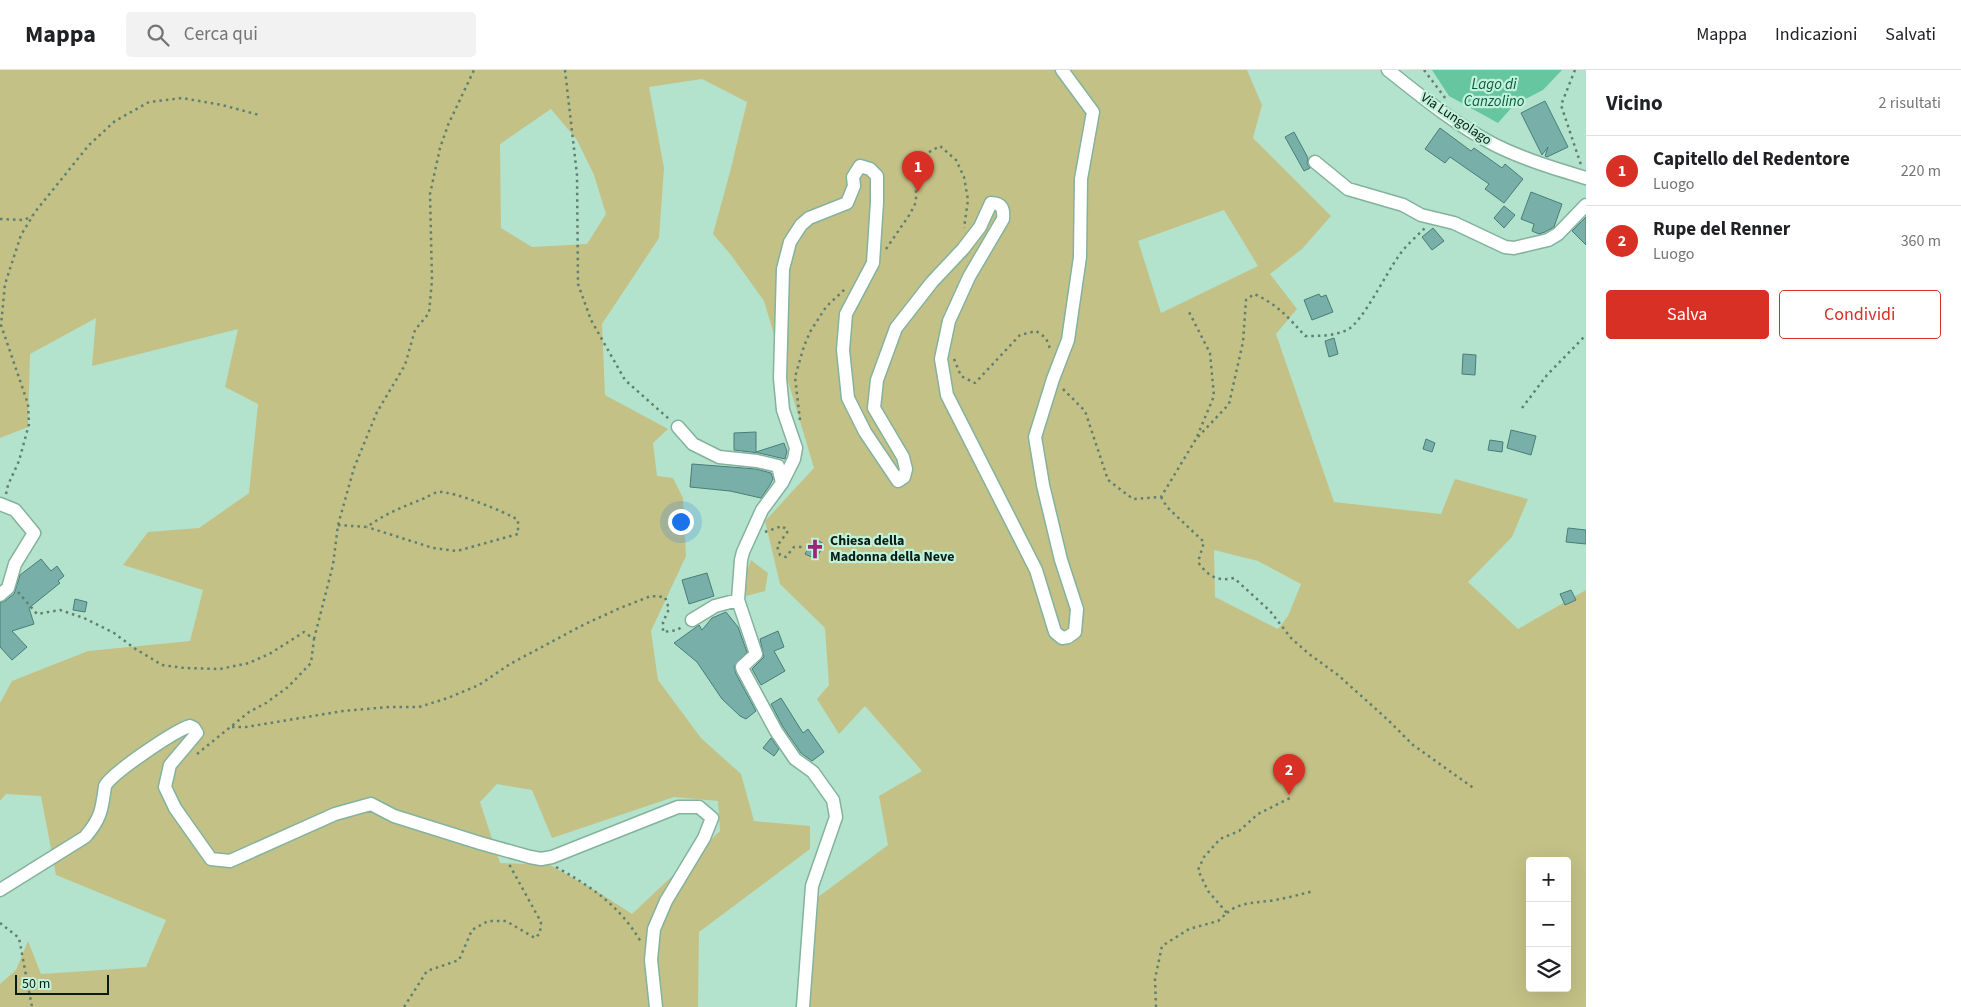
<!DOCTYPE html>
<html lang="it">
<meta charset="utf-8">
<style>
:root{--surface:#fff;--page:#f2f2f2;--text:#202124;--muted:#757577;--line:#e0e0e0;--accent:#d93025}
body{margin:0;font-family:"Source Sans 3",sans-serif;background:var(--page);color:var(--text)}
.controls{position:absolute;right:15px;bottom:15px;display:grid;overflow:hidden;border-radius:5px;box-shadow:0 5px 20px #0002}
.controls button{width:45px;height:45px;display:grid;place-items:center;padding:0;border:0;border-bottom:1px solid var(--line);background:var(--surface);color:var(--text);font:25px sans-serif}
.scale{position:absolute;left:15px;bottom:12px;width:94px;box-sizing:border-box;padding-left:5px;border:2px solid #091c14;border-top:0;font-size:14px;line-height:18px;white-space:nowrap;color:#091c14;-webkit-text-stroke:4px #c0f1da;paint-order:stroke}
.you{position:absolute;left:680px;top:451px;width:18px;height:18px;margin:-12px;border:4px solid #fff;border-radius:50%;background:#1a73e8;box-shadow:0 0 0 8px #1a73e833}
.badge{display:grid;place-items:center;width:32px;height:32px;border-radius:50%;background:var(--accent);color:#fff;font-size:16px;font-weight:700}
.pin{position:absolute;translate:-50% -41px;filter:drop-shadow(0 1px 2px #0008)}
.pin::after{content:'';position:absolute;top:26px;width:18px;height:15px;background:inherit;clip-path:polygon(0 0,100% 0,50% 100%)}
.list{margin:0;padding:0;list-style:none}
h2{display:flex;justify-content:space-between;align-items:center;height:65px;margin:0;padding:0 20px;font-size:21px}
h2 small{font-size:16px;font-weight:400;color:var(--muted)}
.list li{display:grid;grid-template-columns:32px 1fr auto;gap:15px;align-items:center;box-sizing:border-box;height:70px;padding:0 20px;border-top:1px solid var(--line)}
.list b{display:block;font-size:19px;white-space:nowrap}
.list p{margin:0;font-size:16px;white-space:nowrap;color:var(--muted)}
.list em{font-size:16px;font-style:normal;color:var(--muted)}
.actions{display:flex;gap:10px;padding:15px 20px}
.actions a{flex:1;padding:11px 0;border:1px solid var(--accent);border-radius:5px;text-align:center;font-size:18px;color:var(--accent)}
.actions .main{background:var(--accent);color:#fff}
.icon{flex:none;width:28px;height:28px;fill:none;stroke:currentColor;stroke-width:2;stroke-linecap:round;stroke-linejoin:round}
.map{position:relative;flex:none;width:1586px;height:937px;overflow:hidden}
header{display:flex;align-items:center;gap:30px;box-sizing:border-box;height:70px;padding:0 25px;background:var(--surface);border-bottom:1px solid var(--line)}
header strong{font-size:24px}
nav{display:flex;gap:28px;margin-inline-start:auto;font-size:18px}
.search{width:350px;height:45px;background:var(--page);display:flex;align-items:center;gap:12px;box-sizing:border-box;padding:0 18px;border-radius:5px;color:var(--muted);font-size:19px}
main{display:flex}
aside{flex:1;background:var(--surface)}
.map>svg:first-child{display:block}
</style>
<header>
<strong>Mappa</strong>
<div class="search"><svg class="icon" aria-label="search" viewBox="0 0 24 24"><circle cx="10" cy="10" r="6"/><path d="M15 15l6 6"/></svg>Cerca qui</div>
<nav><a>Mappa</a><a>Indicazioni</a><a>Salvati</a></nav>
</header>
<main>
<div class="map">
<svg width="1586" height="937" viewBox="0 0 1586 937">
<rect width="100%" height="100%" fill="#b3e3cd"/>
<path fill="#c4c187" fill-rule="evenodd" d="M0 0H1247L1262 35 1253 68 1331 146 1302 179 1270 204 1297 239 1276 264 1334 432 1441 444 1455 409 1528 429 1512 467 1468 512 1518 559 1586 520V937H795L810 833 888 775 879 726 922 701 865 636 839 664 817 629 829 615 825 558 780 514 765 451 814 398 764 231 731 185 713 164 730 102 747 32 702 9 649 17 664 98 659 168 602 254 605 325 668 359 653 373 657 406 673 408 683 428 686 486 651 561 658 610 701 668 741 704 754 751 810 756V779L699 862 698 937H0V914L16 900 28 871 41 904 146 897 166 850 56 805 41 726 6 724 0 731V633L12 611 88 581 190 571 203 520 123 495 148 462 199 458 249 423 258 334 225 317 238 259 92 296 96 248 30 284 28 357 0 368ZM551 39 577 70 594 105 606 144 587 174 532 177 501 158 500 74ZM1224 140 1258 196 1161 243 1138 171ZM1214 480 1258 491 1301 514 1288 546 1278 559 1215 527ZM497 714 532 720 552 768 674 727 718 731 720 761 632 844 598 822 550 795 500 793 480 732ZM1530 791H1567V918H1530Z
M751 490 768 503 765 521 742 527 743 511Z"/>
<path fill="#65c69f" d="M1432 0H1562L1543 20 1514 35 1498 53 1449 26Z"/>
<path fill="#78afa8" stroke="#487e77" d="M1545 31 1568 77 1547 87 1545 86 1548 77 1542 85 1521 43Z
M1440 58 1471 81 1474 78 1502 98 1505 94 1523 109 1504 133 1485 119 1489 114 1450 87 1445 93 1425 79Z
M1294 62 1308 88 1307 94 1310 98 1304 101 1285 67Z
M1531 122 1562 134 1554 157 1545 162 1539 164 1532 161 1534 154 1521 149Z
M1504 136 1515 145 1504 158 1494 148Z
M1586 147V175L1572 161Z
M1433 158 1444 171 1432 180 1422 167Z
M1319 224 1321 227 1326 225 1333 242 1312 250 1304 230Z
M1334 268 1338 284 1329 287 1325 271Z
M1463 284 1476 285 1475 305 1462 304Z
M1511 360 1536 366 1531 385 1507 378Z
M756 362V382L784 373 787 381 785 389 759 383 734 380V363Z
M1426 369 1435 373 1432 382 1423 379Z
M1490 370 1503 372 1502 382 1488 380Z
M692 394 756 399 771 403 773 409 770 415 761 428 730 421 690 417Z
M1568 458 1586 460V474L1566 472Z
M814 468 824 474 816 489 805 484Z
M41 489 51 501 57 496 64 506 58 511 60 513 29 538 34 554 12 561 27 577 12 590 0 577V533L5 531 14 524 20 505Z
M707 503 714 526 689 534 682 510Z
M1571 520 1576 530 1565 535 1560 524Z
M75 529 87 532 85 542 73 540Z
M726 542 738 557 747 582 734 596 736 604 756 641 746 649 740 646 722 629 697 592 674 573 699 555 702 560 712 548Z
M778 561 784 577 774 581 785 601 761 615 752 599 764 587 760 569Z
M781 628 803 663 808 659 824 682 812 691 801 683 783 657 771 634Z
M771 668 779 679 774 686 763 678Z"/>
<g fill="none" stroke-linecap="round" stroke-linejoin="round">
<defs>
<path id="street" d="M1388 0C1422 27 1456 55 1495 75 1523 89 1556 99 1586 108
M1315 92 1348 119 1403 135 1421 145 1454 153 1505 177 1514 178 1548 170 1558 164 1586 135
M678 357 693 374 719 387 757 391 778 396 782 413
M0 434 15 440 34 463 15 494 8 518 0 525
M692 550 715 536 738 530
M0 820 85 767C101 749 102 739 105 716 112 703 174 661 190 656L194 658 197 663 170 695 165 717 175 738 211 789 230 791 335 744 371 734 394 746 480 773 530 787 541 789 552 787 678 737H699L712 748 704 768 666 831 654 859 651 890 656 937
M803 937 812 816 836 747 833 730 813 702 795 689 776 661 743 600 742 597 756 584 738 530 741 490 743 482 762 440 782 413 794 389 796 378 783 340 780 308 783 199 790 172 801 155 809 148 847 133 854 116 853 107 860 96 870 99 877 106V132L873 193 846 244 843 280 848 328 865 362 898 411 904 407 906 399 903 387 874 338 877 310 896 258 932 212 963 179 980 157 991 133C1002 133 1004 139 1003 149L969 207 949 251 941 289 947 325 1036 500 1055 562 1062 568 1068 567 1075 562 1077 539 1061 490 1043 415 1035 367 1053 309 1068 270 1080 187 1081 109 1093 42 1062 0"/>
</defs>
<use href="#street" stroke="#83b29d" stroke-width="15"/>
<path stroke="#5f8071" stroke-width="2.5" stroke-dasharray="2.5 4" stroke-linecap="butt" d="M565 0 577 105 578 214 591 250 625 310 669 349
M1424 0 1446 29
M1575 0 1561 35 1581 95
M0 149 24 150 32 146
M886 179 910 144 916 132V112L922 86 940 76 956 90 964 107 968 130 964 158
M954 289 961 306 975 313 1020 265 1036 261 1046 268 1051 281
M1063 319 1085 341 1108 410 1133 429 1161 427 1196 369 1214 326 1210 283 1189 242
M1522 338 1547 305 1586 265
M800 350 795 307 804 276 810 262 826 237 845 219
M1198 367 1229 334 1243 272 1246 230 1254 224C1277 234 1289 248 1305 266 1319 266 1334 266 1347 260 1362 253 1387 202 1398 187 1405 176 1416 167 1425 158
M6 424 8 415 19 391 29 354 28 334 1 255 5 214 21 165 35 142 89 75 115 51 149 32 182 28 222 35 259 45
M1161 427 1167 437 1204 472 1198 492C1208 506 1217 512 1234 508L1270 541 1291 568 1309 584 1338 605 1388 650 1413 675 1475 719
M338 455 367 457C384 444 405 436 425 428 429 426 435 422 439 422 453 421 506 442 518 450V464L457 481 433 478 367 457
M765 462 782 456 788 461 777 476 780 485 786 487 794 477H802
M18 522 37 544 60 540 84 548 114 563 134 578 162 595 184 598 220 599 249 593 271 583 304 562 314 569 311 593 288 617 266 633 249 642 197 684
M314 569 333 495 338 455 354 398 377 342 405 295 415 260 429 243 432 210 430 124 440 78 448 55 474 0
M232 657H246L343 641 389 637H419L448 628 479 615 510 594 583 555 620 538 651 526 665 527 669 539 663 552V562L678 560 683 555
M556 797C592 817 620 836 641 872
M1227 843C1241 831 1258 833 1275 830 1288 828 1301 824 1314 821
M0 853 19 868 32 937
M404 937 427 901 459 890 472 860 488 851H506L535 868 540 863 541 852 509 794
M1156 937 1155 909 1162 876 1189 859 1218 851 1227 843 1208 821 1198 800 1204 787 1220 769 1239 761 1258 744 1292 727"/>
<use href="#street" stroke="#fff" stroke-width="12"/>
</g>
<defs>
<symbol id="church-bare" viewBox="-9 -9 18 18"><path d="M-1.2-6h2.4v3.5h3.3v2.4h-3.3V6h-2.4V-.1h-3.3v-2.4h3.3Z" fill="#a12376" stroke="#c0f1da" stroke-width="2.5" paint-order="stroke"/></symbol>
</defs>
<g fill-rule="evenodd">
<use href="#church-bare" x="801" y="465" width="28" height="28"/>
</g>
<g text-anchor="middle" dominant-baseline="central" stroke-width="4.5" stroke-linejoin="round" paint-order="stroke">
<g font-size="14" fill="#091c14" stroke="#c0f1da">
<text transform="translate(1456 49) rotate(34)">Via Lungolago</text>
</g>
<g font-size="14" font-weight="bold" fill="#091c14" stroke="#c0f1da" text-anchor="start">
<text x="830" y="471">Chiesa della<tspan x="830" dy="16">Madonna della Neve</tspan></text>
</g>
<g font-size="15" font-style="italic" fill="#0a5a41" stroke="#c0f1da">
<text x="1494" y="14">Lago di<tspan x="1494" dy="17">Canzolino</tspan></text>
</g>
</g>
</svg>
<div class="controls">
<button>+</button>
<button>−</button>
<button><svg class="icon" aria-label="layers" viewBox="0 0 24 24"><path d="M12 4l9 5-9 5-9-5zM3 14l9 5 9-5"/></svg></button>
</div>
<div class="scale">50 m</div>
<div class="you"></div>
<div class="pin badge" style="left:918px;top:122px">1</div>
<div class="pin badge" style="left:1289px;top:725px">2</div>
</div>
<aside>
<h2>Vicino<small>2 risultati</small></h2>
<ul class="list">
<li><span class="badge">1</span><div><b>Capitello del Redentore</b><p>Luogo</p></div><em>220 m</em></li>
<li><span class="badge">2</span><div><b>Rupe del Renner</b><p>Luogo</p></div><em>360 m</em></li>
</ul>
<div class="actions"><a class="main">Salva</a><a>Condividi</a></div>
</aside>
</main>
